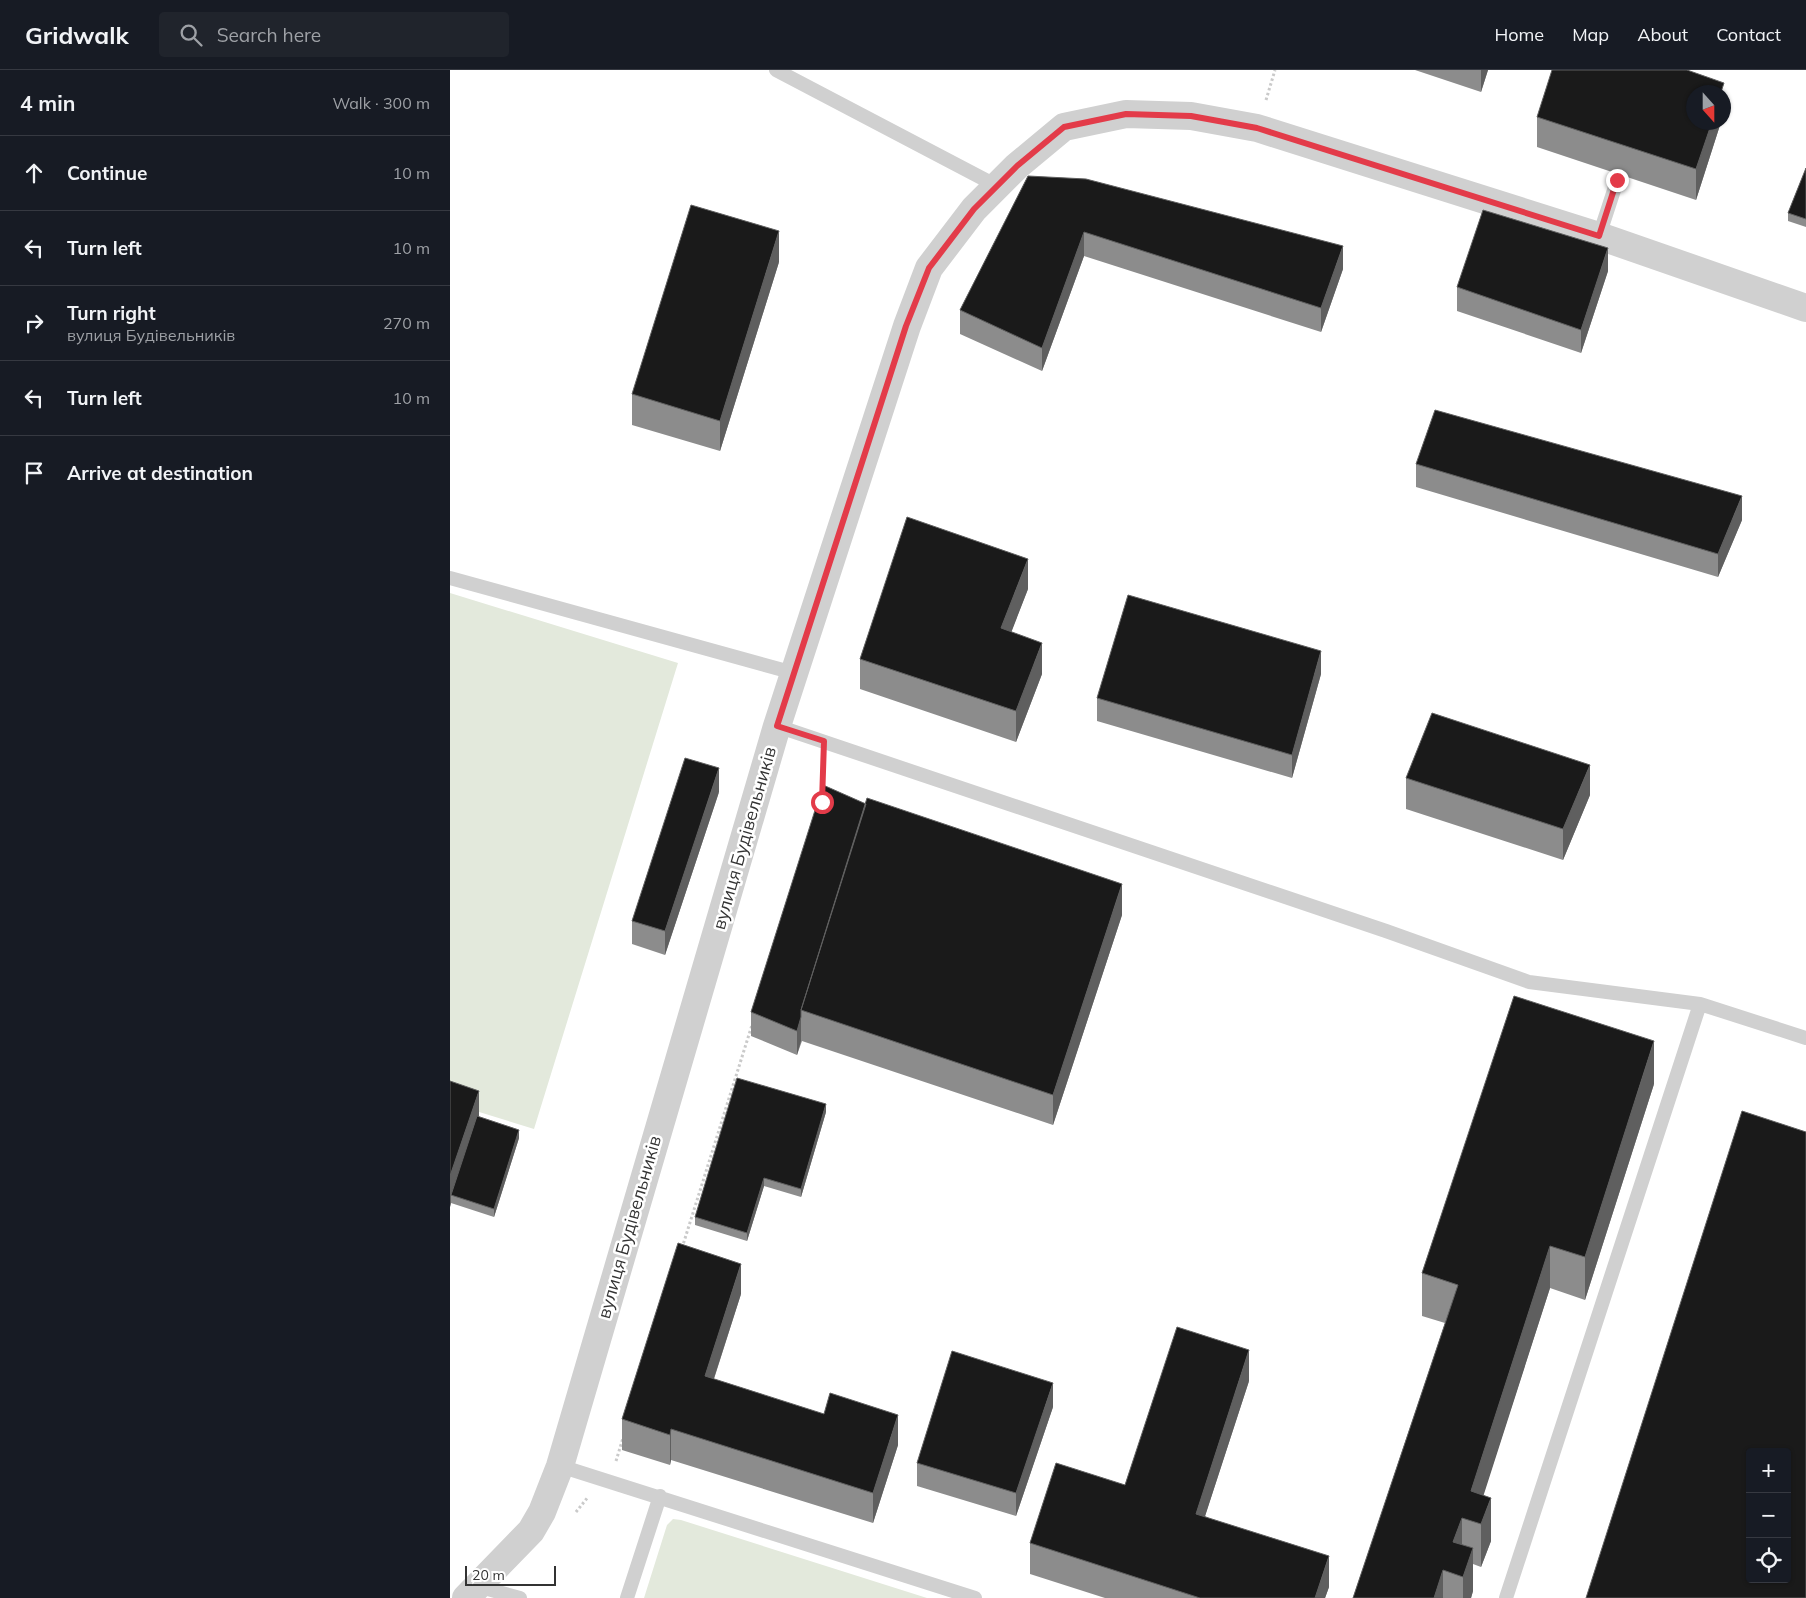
<!DOCTYPE html>
<meta charset="utf-8">
<style>
:root{--surface:#171b24;--page:#20242c;--text:#f1f3f6;--muted:#9ea1a6;--line:#363941}
body{margin:0;font-family:Mulish,sans-serif;background:var(--page);color:var(--text)}
.controls{position:absolute;right:15px;bottom:15px;display:grid;overflow:hidden;border-radius:5px;box-shadow:0 1px 4px #0004}
.controls button{width:45px;height:45px;display:grid;place-items:center;padding:0;border:0;border-bottom:1px solid var(--line);background:var(--surface);color:var(--text);font:25px sans-serif}
.compass{position:absolute;left:1236px;top:15px;width:45px;height:45px;border-radius:50%;background:var(--surface);box-shadow:0 1px 4px #0004;rotate:159deg}
.scale{position:absolute;left:15px;bottom:12px;width:91px;box-sizing:border-box;padding-left:5px;border:2px solid #333;border-top:0;font-size:14px;line-height:18px;white-space:nowrap;color:#333;-webkit-text-stroke:4px #fff;paint-order:stroke}
.stop{position:absolute;width:15px;height:15px;margin:-11px;border:4px solid #e33b49;border-radius:50%;background:#fff}
.stop.end{background:#e33b49;border-color:#fff;box-shadow:0 1px 5px #0008}
.list{margin:0;padding:0;list-style:none}
h2{display:flex;justify-content:space-between;align-items:center;height:65px;margin:0;padding:0 20px;font-size:21px}
h2 small{font-size:16px;font-weight:400;color:var(--muted)}
.list li{display:grid;grid-template-columns:32px 1fr auto;gap:15px;align-items:center;box-sizing:border-box;height:75px;padding:0 20px;border-top:1px solid var(--line)}
.list b{display:block;font-size:19px;white-space:nowrap}
.list p{margin:0;font-size:16px;white-space:nowrap;color:var(--muted)}
.list em{font-size:16px;font-style:normal;color:var(--muted)}
.icon{flex:none;width:28px;height:28px;fill:none;stroke:currentColor;stroke-width:2;stroke-linecap:round;stroke-linejoin:round}
.map{position:relative;flex:none;width:1356px;height:1528px;overflow:hidden}
header{display:flex;align-items:center;gap:30px;box-sizing:border-box;height:70px;padding:0 25px;background:var(--surface);border-bottom:1px solid var(--line)}
header strong{font-size:24px}
nav{display:flex;gap:28px;margin-inline-start:auto;font-size:18px}
.search{width:350px;height:45px;background:var(--page);display:flex;align-items:center;gap:12px;box-sizing:border-box;padding:0 18px;border-radius:5px;color:var(--muted);font-size:19px}
main{display:flex}
aside{flex:1;background:var(--surface)}
.map>svg:first-child{display:block}
</style>
<header>
<strong>Gridwalk</strong>
<div class="search"><svg class="icon" aria-label="search" viewBox="0 0 24 24"><circle cx="10" cy="10" r="6"/><path d="M15 15l6 6"/></svg>Search here</div>
<nav><a>Home</a><a>Map</a><a>About</a><a>Contact</a></nav>
</header>
<main>
<aside>
<h2>4 min<small>Walk · 300 m</small></h2>
<ul class="list">
<li><svg class="icon" aria-label="ahead" viewBox="0 0 24 24"><path d="M12 20V5M6 11l6-6 6 6"/></svg><div><b>Continue</b></div><em>10 m</em></li>
<li><svg class="icon" aria-label="left" viewBox="0 0 24 24"><path d="M17 20v-9H6M10 6l-5 5 5 5"/></svg><div><b>Turn left</b></div><em>10 m</em></li>
<li><svg class="icon" aria-label="right" viewBox="0 0 24 24"><path d="M7 20v-9h11M14 6l5 5-5 5"/></svg><div><b>Turn right</b><p>вулиця Будівельників</p></div><em>270 m</em></li>
<li><svg class="icon" aria-label="left" viewBox="0 0 24 24"><path d="M17 20v-9H6M10 6l-5 5 5 5"/></svg><div><b>Turn left</b></div><em>10 m</em></li>
<li><svg class="icon" aria-label="arrive" viewBox="0 0 24 24"><path d="M6 21V4h12l-3 4 3 4H6"/></svg><div><b>Arrive at destination</b></div></li>
</ul>
</aside>
<div class="map">
<svg width="1356" height="1528" viewBox="0 0 1356 1528">
<rect width="100%" height="100%" fill="#fff"/>
<path fill="#e3e9dc" d="M0 523 228 593 84 1059 0 1033Z
M223 1449 231 1450 477 1528H194L217 1455Z"/>
<g fill="none" stroke-linecap="round" stroke-linejoin="round">
<path stroke="#cacaca" stroke-width="3" stroke-dasharray="2.5 2.5" stroke-linecap="butt" d="M816 30 825 0
M372 720 373 696
M232 1178 302 955
M166 1391 173 1368
M126 1442 138 1427"/>
<path stroke="#d0d0d0" stroke-width="14" d="M326 0 547 116
M1149 166 1167 111
M0 508 344 603
M327 656 936 861 1079 912 1250 934 1356 968
M110 1396 525 1528
M27 1516 70 1528
M177 1528 210 1426
M1056 1528 1250 934"/>
<path stroke="#d0d0d0" stroke-width="28" d="M16 1528 81 1461 92 1442 110 1396 327 656 457 256 479 198 524 139 567 96 614 57 676 44 741 46 807 58 1149 166 1356 238"/>
</g>
<path fill="#8c8c8c" d="M965 0H1038L1031 22Z
M1274 43 1244 52H1271L1246 130 1087 77V47Z
M1356 98V157L1338 151V143Z
M578 106 893 199 871 262 634 186 592 301 510 264V240Z
M329 192 270 381 182 355V324Z
M1158 201 1131 283 1007 241V217Z
M966 394 1292 450 1268 507 966 417Z
M578 519 561 562 592 604 566 672 410 619V589Z
M871 604 842 708 647 651V628Z
M956 708 1140 725 1113 790 956 739Z
M269 722 215 885 182 874V851Z
M416 734 672 845 603 1055 352 971 347 985 301 966V942Z
M0 1011 29 1047 69 1068 44 1147 1 1133 0 1137Z
M1204 1014 1135 1230 1100 1218 1033 1425 1041 1471 1031 1497 1023 1494V1521L1021 1528H903L995 1253 972 1246V1203Z
M376 1042 351 1127 314 1116 297 1171 245 1155V1147Z
M291 1224 264 1309 448 1375 423 1453 221 1390 220 1395 172 1380V1349Z
M799 1311 755 1446 879 1517 875 1528H655L580 1504V1473L675 1415Z
M603 1337 566 1446 467 1416V1393Z"/>
<path fill="#5f5f5f" d="M1031 0H1038L1031 22Z
M1262 52H1271L1246 130V99Z
M329 161V192L270 381V351Z
M634 162V186L592 301V278Z
M893 176V199L871 262V238Z
M1158 178V201L1131 283V260Z
M1292 426V450L1268 507V484Z
M578 489V519L551 589V558Z
M592 573V604L566 672V641Z
M871 581V604L842 708V685Z
M1140 695V725L1113 790V759Z
M269 698V722L215 885V861Z
M672 814V845L603 1055V1025Z
M351 947V971L347 985V961Z
M1204 971V1014L1135 1230V1187Z
M29 1021V1051L1 1125V1133L0 1137V1106Z
M376 1034V1042L351 1127V1119Z
M69 1060V1068L44 1147V1139Z
M314 1108V1116L297 1171V1163Z
M1100 1176V1218L1025 1452 1021 1421Z
M291 1194V1224L255 1336V1306Z
M799 1280V1311L746 1474V1444Z
M603 1313V1337L566 1446V1423Z
M448 1345V1375L423 1453V1423Z
M221 1359V1390L220 1395V1365Z
M1041 1428V1471L1031 1497V1454Z
M1012 1448V1491L1003 1472Z
M1023 1478V1521L1021 1528H1013V1507Z
M879 1486V1517L875 1528H865Z
M993 1500V1528H984Z"/>
<path fill="#1a1a1a" stroke="#5f5f5f" fill-rule="evenodd" d="M1102 0H1237L1274 13 1271 22H1244V52H1262L1246 99 1087 47Z
M1356 98V149L1338 143Z
M578 106 636 109 893 176 871 238 634 162 592 278 510 240Z
M241 135 329 161 270 351 182 324Z
M1033 140 1158 178 1131 260 1007 217Z
M985 340 1292 426 1268 484 966 394Z
M457 447 578 489 551 558 592 573 566 641 410 589Z
M678 525 871 581 842 685 647 628Z
M982 643 1140 695 1113 759 956 708Z
M235 688 269 698 215 861 182 851Z
M373 715 416 734 351 940V947L347 961 301 942Z
M417 728 672 814 603 1025 351 940Z
M1064 926 1204 971 1135 1187 1100 1176 1021 1421 1041 1428 1031 1454 1012 1448 1003 1472 1023 1478 1013 1507 993 1500 984 1528H903L1008 1215 972 1203Z
M287 1008 376 1034 351 1119 314 1108 297 1163 245 1147Z
M0 1011 29 1021 0 1106Z
M1292 1041 1356 1062V1528H1136ZM1300 1382H1337V1509H1300Z
M27 1046 69 1060 44 1139 1 1125Z
M228 1173 291 1194 255 1306 374 1344 380 1323 448 1345 423 1423 221 1359 220 1365 172 1349Z
M727 1257 799 1280 746 1444 879 1486 865 1528H750L580 1473 606 1393 675 1415Z
M502 1281 603 1313 566 1423 467 1393Z"/>
<g fill="none" stroke-linecap="round" stroke-linejoin="round">
<path stroke="#e33b49" stroke-width="6" d="M372 732 374 671 327 656 456 256 479 198 524 139 567 96 614 57 676 44 741 46 807 58 1149 166 1167 110"/>
</g>
<g text-anchor="middle" dominant-baseline="central" stroke-width="5" stroke-linejoin="round" paint-order="stroke">
<g font-size="18" fill="#333" stroke="#fff">
<text transform="translate(294 768) rotate(-74)">вулиця Будівельників</text>
<text transform="translate(179 1157) rotate(-74)">вулиця Будівельників</text>
</g>
</g>
</svg>
<div class="controls">
<button>+</button>
<button>−</button>
<button><svg class="icon" aria-label="locate" viewBox="0 0 24 24"><circle cx="12" cy="12" r="6"/><path d="M12 2v4M12 18v4M2 12h4M18 12h4"/></svg></button>
</div>
<svg class="compass" viewBox="-18 -18 36 36"><path d="M0-13l5 13h-10z" fill="#e53935"/><path d="M0 13l5-13h-10z" fill="#9ea1a6"/></svg>
<div class="scale">20 m</div>
<div class="stop" style="left:372px;top:732px"></div>
<div class="stop end" style="left:1167px;top:110px"></div>
</div>
</main>
